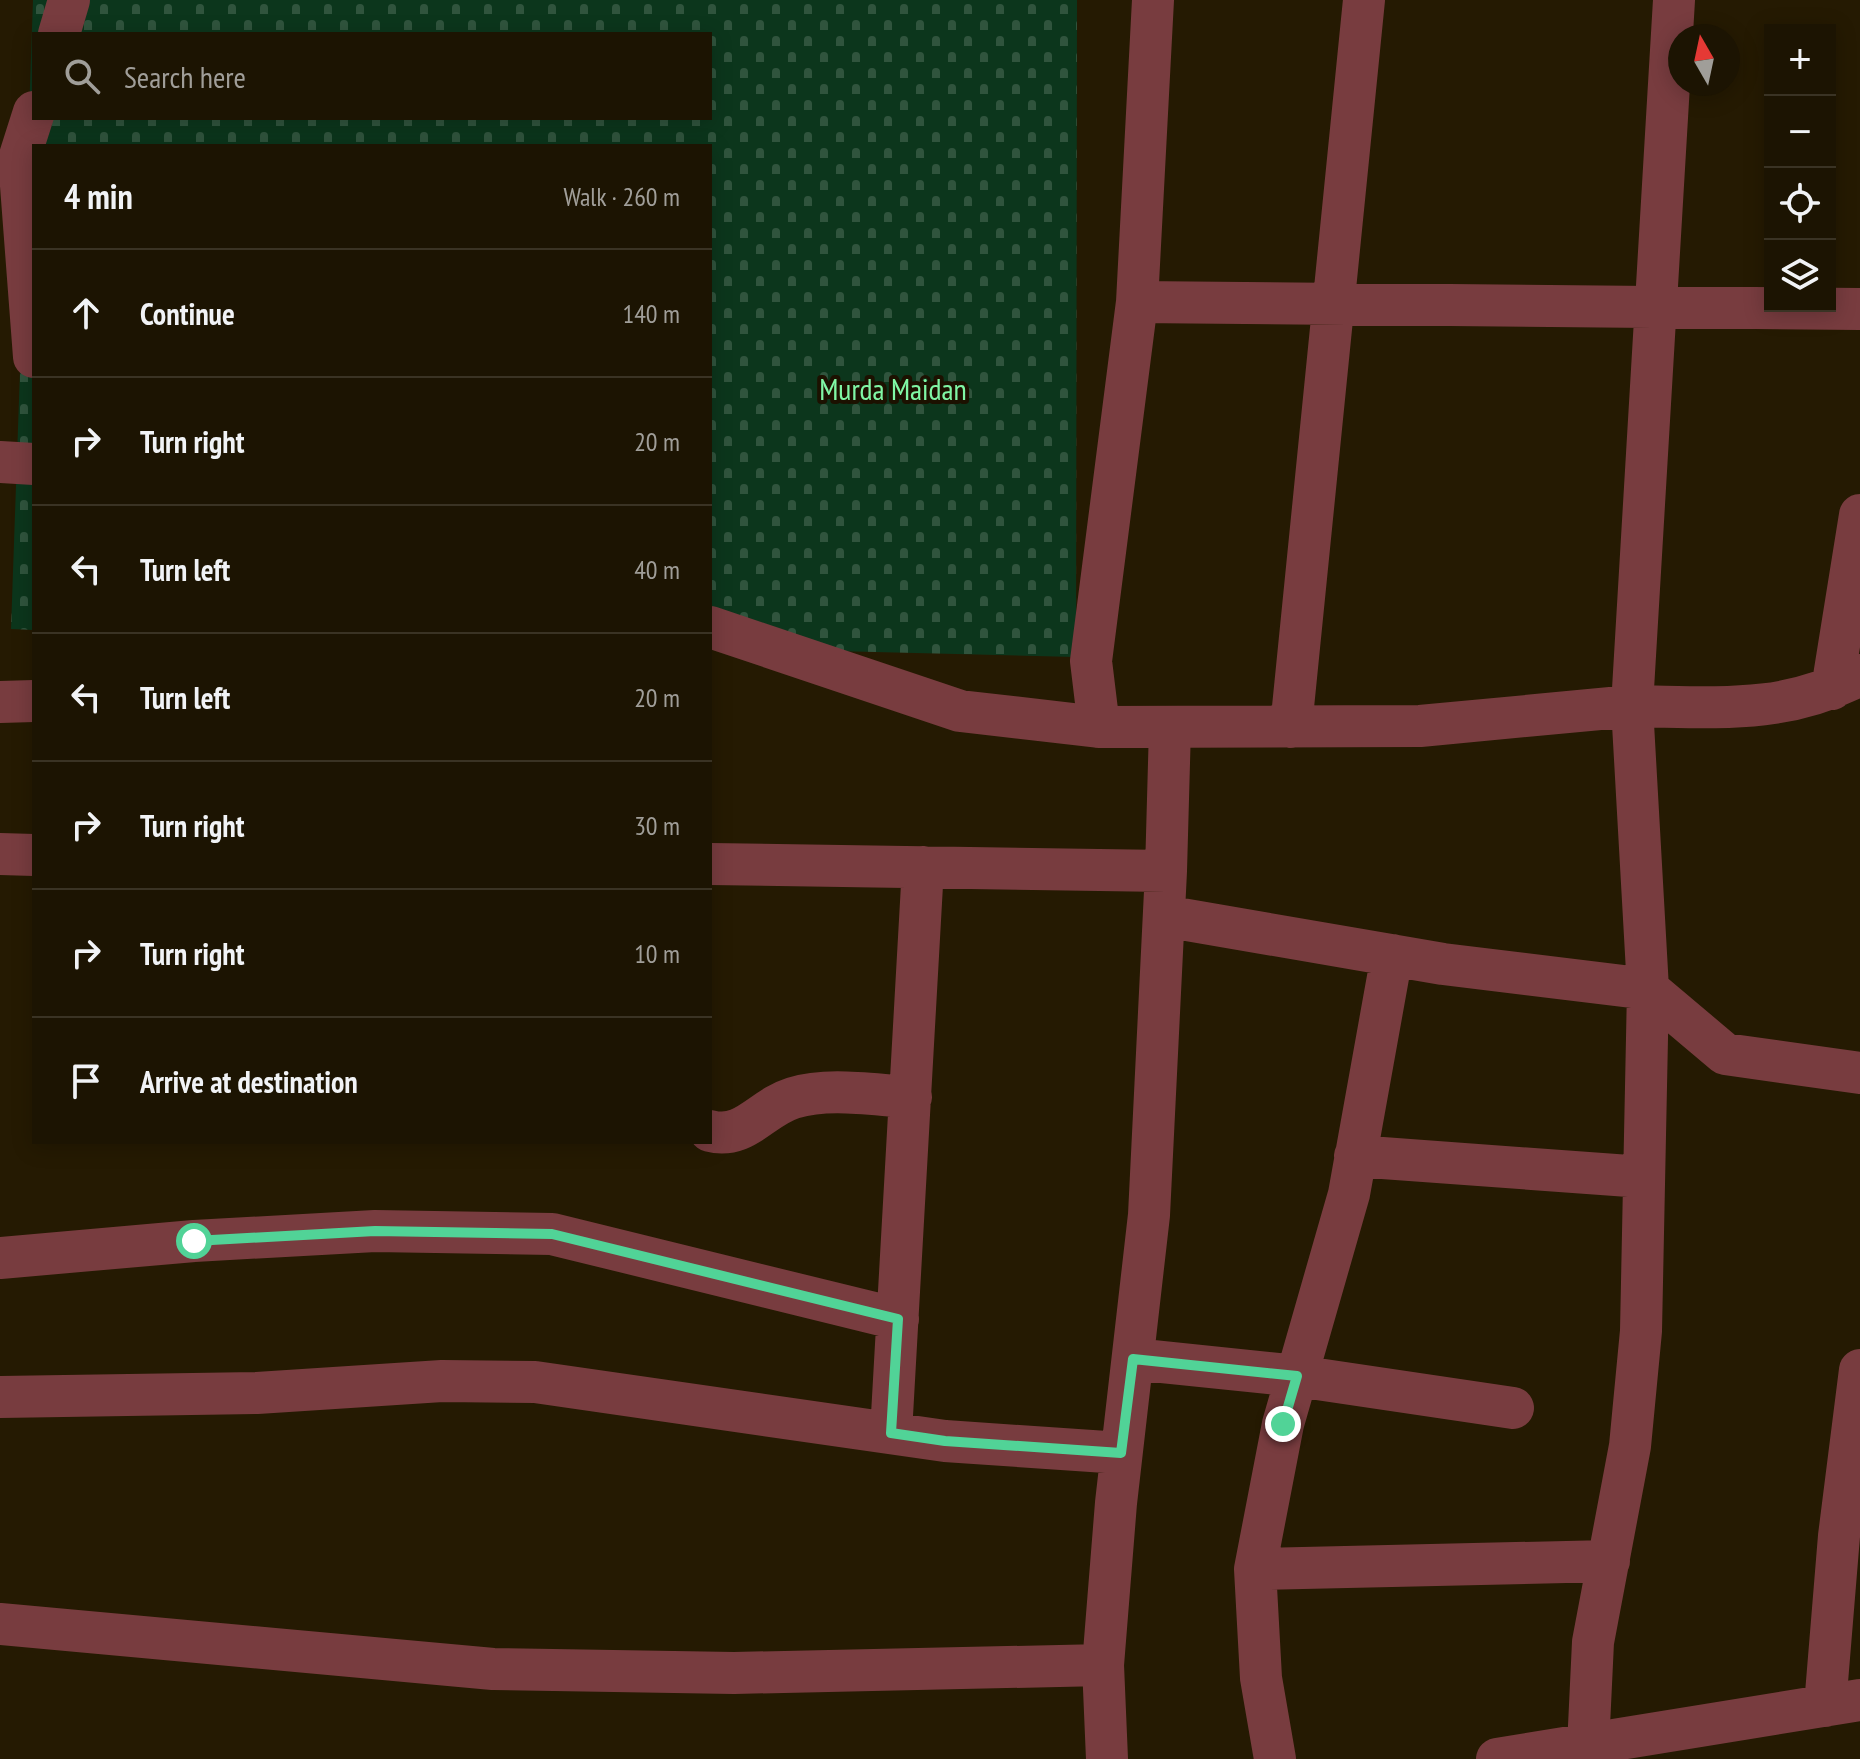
<!DOCTYPE html>
<meta charset="utf-8">
<style>
:root{--surface:#1c1402;--page:#292111;--text:#f1f3f6;--muted:#a09e99;--line:#3a3324}
body{margin:0;font-family:"PT Sans Narrow",sans-serif;background:var(--page);color:var(--text)}
.controls{position:absolute;right:24px;top:24px;display:grid;overflow:hidden;border-radius:0px;box-shadow:0 4px 20px #0003}
.controls button{width:72px;height:72px;display:grid;place-items:center;padding:0;border:0;border-bottom:2px solid var(--line);background:var(--surface);color:var(--text);font:40px sans-serif}
.compass{position:absolute;left:1668px;top:24px;width:72px;height:72px;border-radius:50%;background:var(--surface);box-shadow:0 4px 20px #0003;rotate:351deg}
.stop{position:absolute;width:24px;height:24px;margin:-18px;border:6px solid #51d397;border-radius:50%;background:#fff}
.stop.end{background:#51d397;border-color:#fff;box-shadow:0 2px 8px #0008}
.list{margin:0;padding:0;list-style:none}
h2{display:flex;justify-content:space-between;align-items:center;height:104px;margin:0;padding:0 32px;font-size:34px}
h2 small{font-size:26px;font-weight:400;color:var(--muted)}
.list li{display:grid;grid-template-columns:52px 1fr auto;gap:24px;align-items:center;box-sizing:border-box;height:128px;padding:0 32px;border-top:2px solid var(--line)}
.list b{display:block;font-size:30px;white-space:nowrap}
.list em{font-size:26px;font-style:normal;color:var(--muted)}
.icon{flex:none;width:44px;height:44px;fill:none;stroke:currentColor;stroke-width:2;stroke-linecap:round;stroke-linejoin:round}
.map{position:relative;flex:none;width:1860px;height:1759px;overflow:hidden}
.search{position:absolute;background:var(--surface);box-shadow:0 4px 20px #0003;left:32px;top:32px;width:680px;height:88px;display:flex;align-items:center;gap:20px;box-sizing:border-box;padding:0 28px;border-radius:0px;color:var(--muted);font-size:30px}
.panel{position:absolute;background:var(--surface);box-shadow:0 4px 20px #0003;left:32px;top:144px;width:680px;height:1000px;border-radius:0px}
.map>svg:first-child{display:block}
</style>
<div class="map">
<svg width="1860" height="1759" viewBox="0 0 1860 1759">
<defs>
<pattern id="cemetery-stones" width="16" height="16" patternUnits="userSpaceOnUse" patternTransform="scale(2)"><rect width="16" height="16" fill="#0c361c"/><path d="M2 7V4a2 2 0 0 1 4 0v3zM10 15v-3a2 2 0 0 1 4 0v3z" fill="#30543d"/></pattern>
</defs>
<rect width="100%" height="100%" fill="#251a02"/>
<path fill="url(#cemetery-stones)" fill-rule="evenodd" d="M33 0H1077L1076 657 710 648V146H34V630L11 629ZM34 34H710V118H34Z"/>
<g fill="none" stroke-linecap="round" stroke-linejoin="round">
<path stroke="#783c3f" stroke-width="42" d="M1153 0 1137 302 1091 661 1099 727 1420 726 1632 706 1648 989 1725 1054 1860 1073
M1674 0 1632 706C1716 707 1783 715 1860 675
M59 34 69 0
M34 112 19 159 34 357
M1137 302 1860 309
M0 462 34 464
M710 627 960 711 1099 727
M1832 689 1860 515
M0 702 34 701
M1291 727 1364 0
M0 854 34 855
M710 864 1166 871 1170 727
M1164 916 1443 964 1648 989 1641 1331 1630 1446 1593 1642 1588 1747
M710 1131C745 1140 761 1108 793 1098 829 1087 873 1095 911 1097
M1355 1156 1643 1177
M0 1258 194 1241 375 1231 552 1234 898 1319
M1133 1359 1297 1376 1513 1408
M0 1397 257 1393 442 1381 535 1382 945 1441 1121 1453
M891 1433 923 867
M1255 1569 1609 1561
M0 1624 493 1669 734 1673 1103 1665
M1825 1706 1839 1536 1860 1370
M1107 1759 1103 1665 1116 1503 1149 1215 1166 871
M1275 1759 1261 1678 1255 1569 1283 1424 1349 1194 1392 955
M1497 1759 1860 1700"/>
</g>
<g fill="none" stroke-linecap="round" stroke-linejoin="round">
<path stroke="#51d397" stroke-width="10" d="M194 1241 375 1231 552 1234 898 1319 891 1433 945 1441 1121 1453 1133 1359 1297 1376 1283 1424"/>
</g>
<g text-anchor="middle" dominant-baseline="central" stroke-width="8" stroke-linejoin="round" paint-order="stroke">
<g font-size="30" fill="#80f7a5" stroke="#1c1100">
<text x="893" y="388">Murda Maidan</text>
</g>
</g>
</svg>
<div class="controls">
<button>+</button>
<button>−</button>
<button><svg class="icon" aria-label="locate" viewBox="0 0 24 24"><circle cx="12" cy="12" r="6"/><path d="M12 2v4M12 18v4M2 12h4M18 12h4"/></svg></button>
<button><svg class="icon" aria-label="layers" viewBox="0 0 24 24"><path d="M12 4l9 5-9 5-9-5zM3 14l9 5 9-5"/></svg></button>
</div>
<svg class="compass" viewBox="-18 -18 36 36"><path d="M0-13l5 13h-10z" fill="#e53935"/><path d="M0 13l5-13h-10z" fill="#a09e99"/></svg>
<div class="stop" style="left:194px;top:1241px"></div>
<div class="stop end" style="left:1283px;top:1424px"></div>
<div class="search"><svg class="icon" aria-label="search" viewBox="0 0 24 24"><circle cx="10" cy="10" r="6"/><path d="M15 15l6 6"/></svg>Search here</div>
<section class="panel">
<h2>4 min<small>Walk · 260 m</small></h2>
<ul class="list">
<li><svg class="icon" aria-label="ahead" viewBox="0 0 24 24"><path d="M12 20V5M6 11l6-6 6 6"/></svg><div><b>Continue</b></div><em>140 m</em></li>
<li><svg class="icon" aria-label="right" viewBox="0 0 24 24"><path d="M7 20v-9h11M14 6l5 5-5 5"/></svg><div><b>Turn right</b></div><em>20 m</em></li>
<li><svg class="icon" aria-label="left" viewBox="0 0 24 24"><path d="M17 20v-9H6M10 6l-5 5 5 5"/></svg><div><b>Turn left</b></div><em>40 m</em></li>
<li><svg class="icon" aria-label="left" viewBox="0 0 24 24"><path d="M17 20v-9H6M10 6l-5 5 5 5"/></svg><div><b>Turn left</b></div><em>20 m</em></li>
<li><svg class="icon" aria-label="right" viewBox="0 0 24 24"><path d="M7 20v-9h11M14 6l5 5-5 5"/></svg><div><b>Turn right</b></div><em>30 m</em></li>
<li><svg class="icon" aria-label="right" viewBox="0 0 24 24"><path d="M7 20v-9h11M14 6l5 5-5 5"/></svg><div><b>Turn right</b></div><em>10 m</em></li>
<li><svg class="icon" aria-label="arrive" viewBox="0 0 24 24"><path d="M6 21V4h12l-3 4 3 4H6"/></svg><div><b>Arrive at destination</b></div></li>
</ul>
</section>
</div>
